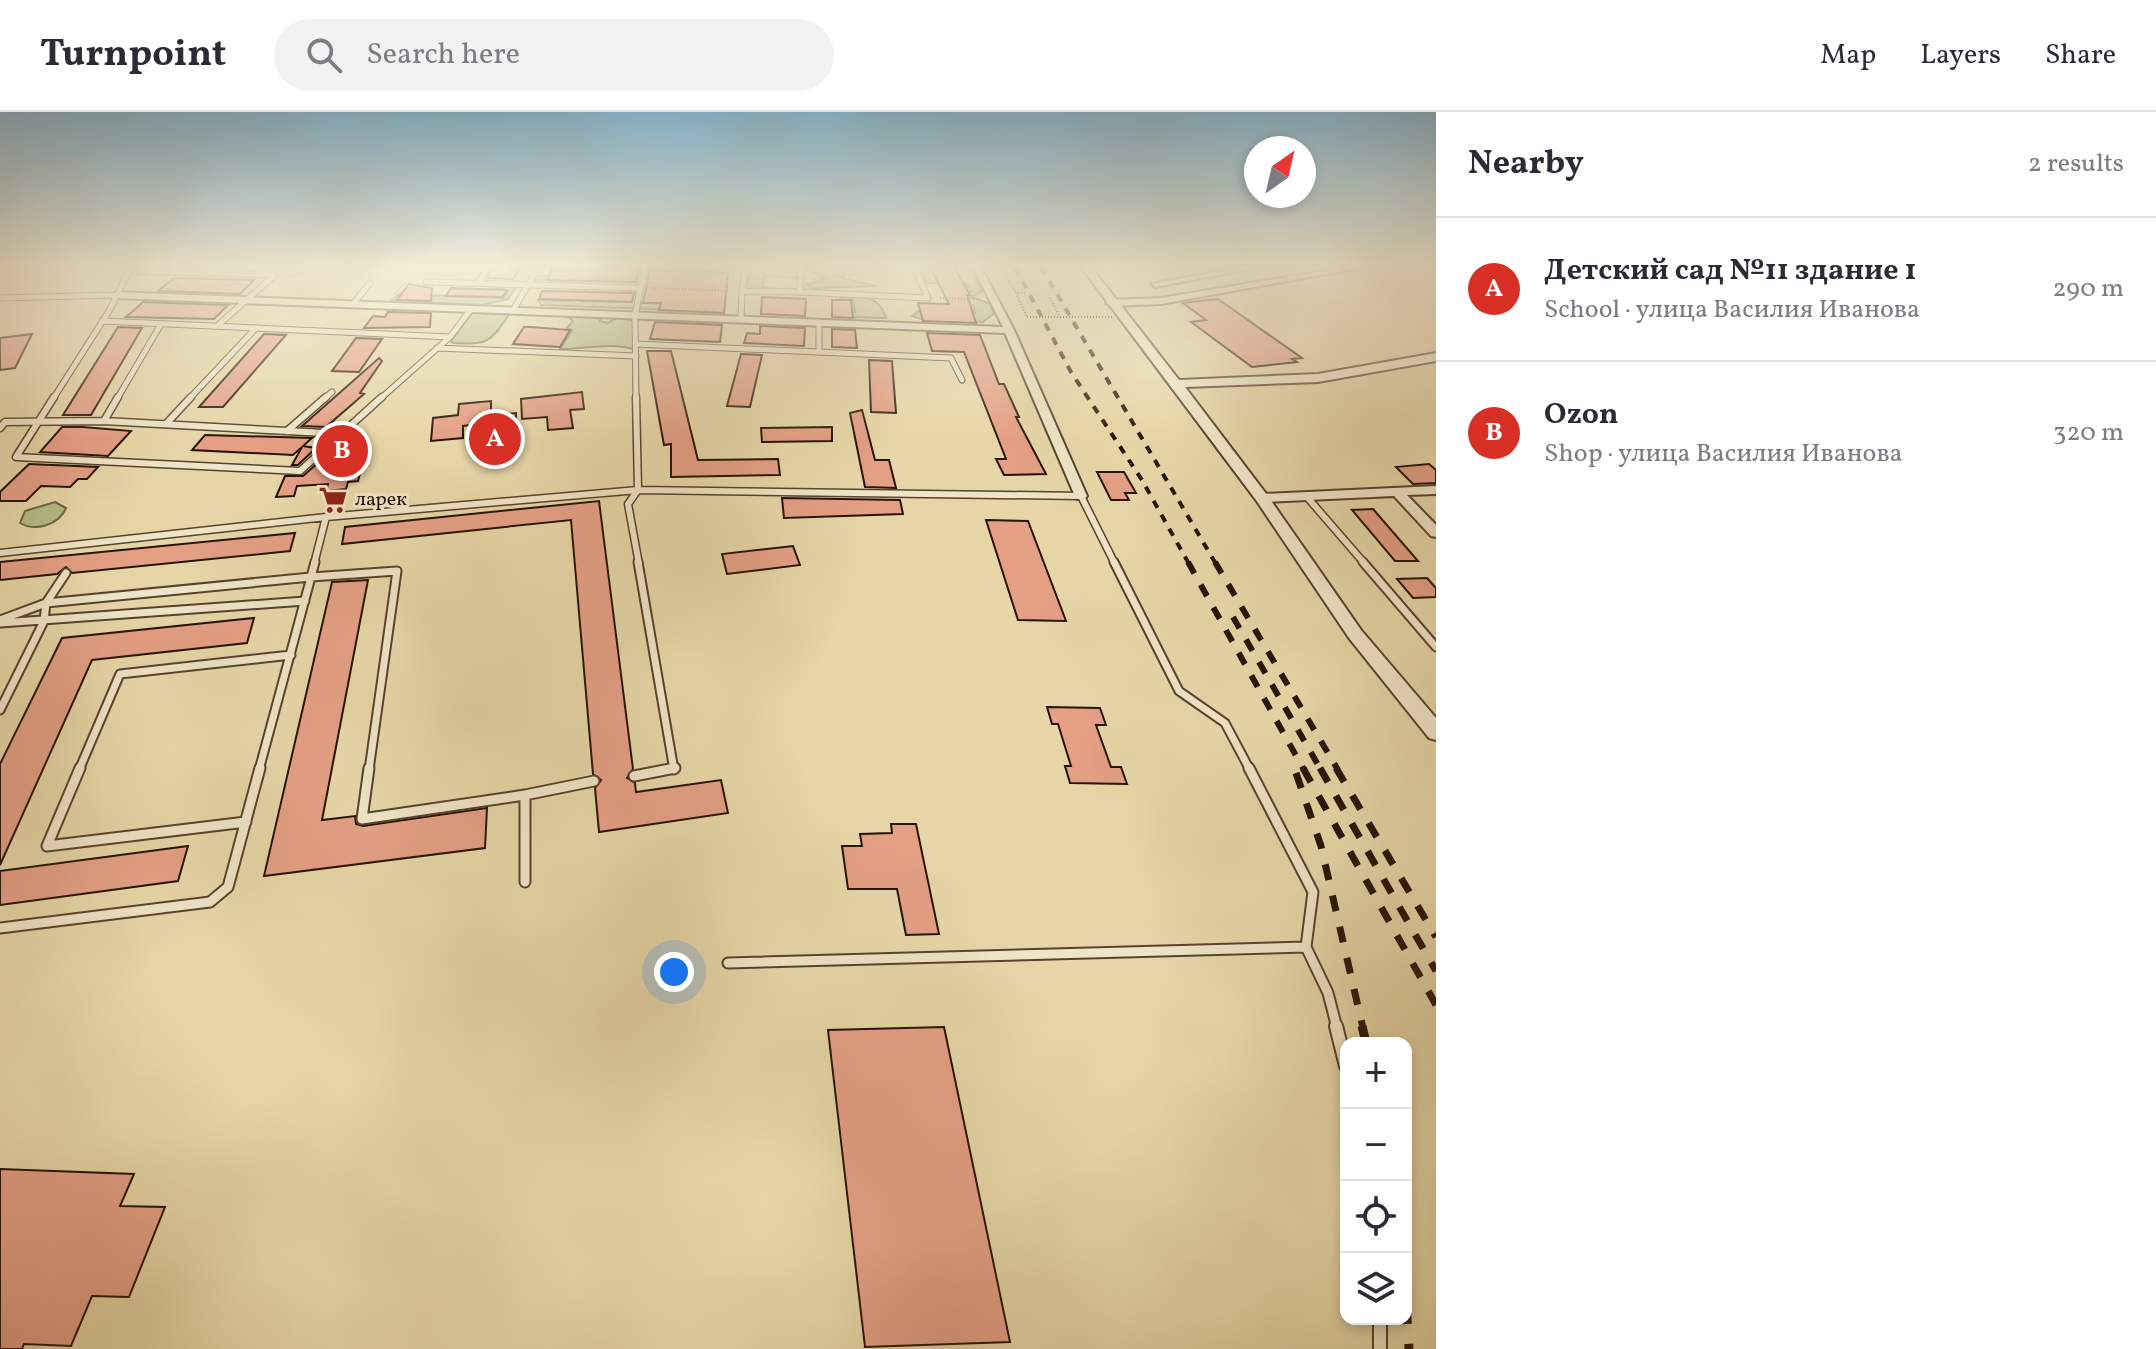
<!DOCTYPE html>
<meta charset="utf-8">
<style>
:root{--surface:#fff;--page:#f2f2f3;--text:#2b2b33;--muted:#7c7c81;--line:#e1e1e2;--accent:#d93025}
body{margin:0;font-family:Vollkorn,serif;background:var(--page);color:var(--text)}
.controls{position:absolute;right:24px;bottom:24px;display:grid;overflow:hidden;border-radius:16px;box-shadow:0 4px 12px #0003}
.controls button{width:72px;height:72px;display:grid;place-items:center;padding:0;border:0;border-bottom:2px solid var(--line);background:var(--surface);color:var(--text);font:40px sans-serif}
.compass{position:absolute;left:1244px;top:24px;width:72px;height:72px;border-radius:50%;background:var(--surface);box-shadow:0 4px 12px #0003;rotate:34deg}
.you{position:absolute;left:674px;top:860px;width:28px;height:28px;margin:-20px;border:6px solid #fff;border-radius:50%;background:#1a73e8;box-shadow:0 0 0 12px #1a73e833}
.badge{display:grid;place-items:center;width:52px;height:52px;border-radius:50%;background:var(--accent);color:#fff;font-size:26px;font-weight:700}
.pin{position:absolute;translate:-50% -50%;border:4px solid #fff;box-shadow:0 2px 8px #0006}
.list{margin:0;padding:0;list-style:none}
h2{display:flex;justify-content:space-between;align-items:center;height:104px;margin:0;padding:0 32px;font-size:34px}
h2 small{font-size:26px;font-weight:400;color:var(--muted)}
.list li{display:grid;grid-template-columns:52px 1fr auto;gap:24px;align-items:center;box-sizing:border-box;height:144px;padding:0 32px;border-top:2px solid var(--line)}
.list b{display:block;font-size:30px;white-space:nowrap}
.list p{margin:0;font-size:26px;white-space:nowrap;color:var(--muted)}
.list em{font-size:26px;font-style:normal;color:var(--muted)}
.icon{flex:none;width:44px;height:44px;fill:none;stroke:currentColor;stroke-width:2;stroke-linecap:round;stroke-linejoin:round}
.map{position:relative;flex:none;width:1436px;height:1237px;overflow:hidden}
header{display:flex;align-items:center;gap:48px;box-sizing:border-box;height:112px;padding:0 40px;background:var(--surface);border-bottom:2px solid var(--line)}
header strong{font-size:38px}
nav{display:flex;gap:44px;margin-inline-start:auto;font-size:28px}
.search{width:560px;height:72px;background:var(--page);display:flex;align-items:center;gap:20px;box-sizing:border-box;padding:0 28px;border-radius:44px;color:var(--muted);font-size:30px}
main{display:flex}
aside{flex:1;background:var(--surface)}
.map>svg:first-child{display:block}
</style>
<header>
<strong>Turnpoint</strong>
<div class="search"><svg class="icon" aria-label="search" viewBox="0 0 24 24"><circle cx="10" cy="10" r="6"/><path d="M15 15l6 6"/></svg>Search here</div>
<nav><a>Map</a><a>Layers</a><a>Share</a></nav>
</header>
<main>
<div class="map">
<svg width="1436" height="1237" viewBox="0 0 1436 1237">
<rect width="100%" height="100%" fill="#e6d6a7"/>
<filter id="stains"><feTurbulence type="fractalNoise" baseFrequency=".0025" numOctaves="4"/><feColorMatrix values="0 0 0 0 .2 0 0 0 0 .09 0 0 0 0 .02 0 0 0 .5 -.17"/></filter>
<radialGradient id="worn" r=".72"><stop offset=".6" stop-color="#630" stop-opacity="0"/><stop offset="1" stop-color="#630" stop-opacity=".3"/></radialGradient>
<path fill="#b6bd87" stroke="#6e6846" stroke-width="2" d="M752 155H798L797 166 764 164 762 176 781 177 745 178Z
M808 155H851L841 166 876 174 812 176 807 172 824 168 819 162 808 159Z
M920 155H970L982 179 971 185 991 192 993 202 983 210 921 207 912 204 923 196 975 201 973 193 949 189V184L972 180 965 170 927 171Z
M540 164 581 167 586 176 582 189 618 190 622 179H636V190L707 195 706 199 541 193 538 188 572 189 576 176 561 174 564 169 537 168Z
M476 172 515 176 508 187 481 193 391 189 400 182 504 186 509 178Z
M840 184C862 185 879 182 886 206L849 205 844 201 855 200 853 188 840 187Z
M474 199 511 200C490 230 490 233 453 231L451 229Z
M563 201 601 203 600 209 608 211 617 205 633 208V237C611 230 584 237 560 237L572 218 567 216 573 209Z
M55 390 66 396C59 413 35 420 20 411L25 399Z"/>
<path fill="#e49f85" stroke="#271204" stroke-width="2" d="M493 155H520L513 167 487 166Z
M553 155H638L639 158 636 170 547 168Z
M930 155H954L970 183H967L976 211 923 209 918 191 949 192Z
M650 158 728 161 724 201 659 198 661 191H643Z
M174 166 254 168 240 182 158 179Z
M409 172 432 176 431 189 397 188Z
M451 176 507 178 503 185 446 184Z
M542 179 634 181 632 190 539 187Z
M762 185 806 187 805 204 761 202Z
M1218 187 1302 246 1292 247 1297 250 1252 255 1191 210 1206 208 1183 191Z
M832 188H851L853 206 832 205Z
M143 190 228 193 214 207 126 205Z
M388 200 431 201 430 215 364 216 373 204 385 205Z
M655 210 722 213 720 230 650 227Z
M760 214 805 216 804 234 744 231 747 221 760 222Z
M118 215 142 216 91 303H63Z
M524 215H531L570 218 560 235 513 232Z
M832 217 855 218 857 236 832 235Z
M927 221 980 223 999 272H1004L1019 305H1016L1046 362 1004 363 996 347H1006L964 240 932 239Z
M32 222 15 256 0 258V226Z
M264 222 286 223 223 295H199Z
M356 226 382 227 359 260 332 259Z
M647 239H671L698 348 778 347 780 363 671 365V332L664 333Z
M741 242 762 243 750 295 727 294Z
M379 246 382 249 360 281 364 282 326 315 302 314Z
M869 248 892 249 896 301 871 300Z
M582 280 584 297 570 298 573 316 548 318 547 305 522 307 521 287Z
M491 289V311L463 314V326L431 329 433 306 458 303 459 292Z
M862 298 875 348H889L896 376 865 375 850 301Z
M516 301V319L493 321 492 303Z
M62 315H83L131 319 108 344 40 340Z
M832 315V329L762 330 761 316Z
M205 323 312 326 303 334 316 336 298 353H292L302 335 293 343 192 338Z
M367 332 358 369 348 370 346 377 326 379 328 372 297 374 294 384 276 385 285 364H303L336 335Z
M29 352 98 355 87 367H78L70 375 41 374 26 389H0V380Z
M1429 352 1436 358V371L1413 372 1396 355Z
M1097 360H1124L1136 381H1125L1129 388H1111Z
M782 386 900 388 903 402 784 406Z
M599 389 633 657 627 666 635 671 636 680 721 668 728 701 599 720 595 676 601 668 593 662 571 408 342 432 345 415Z
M1373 397 1418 449H1395L1352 398Z
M986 408 1028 409 1066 509 1018 508Z
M295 421 290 439 72 461 66 455 57 462 0 468V450Z
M793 434 800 453 727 462 722 442Z
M1427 466 1436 476V485L1413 486 1397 467Z
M368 468 322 708 355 704 356 712 363 714 487 696 485 736 264 764 332 470Z
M254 506 247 531 92 548 0 753V652L62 526Z
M1047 595 1100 596 1106 613H1096L1111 655H1121L1127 672 1070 671 1065 654H1071L1058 612H1052Z
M891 712H916L939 822 906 823 897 777H848L842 734H862L860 722 892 721Z
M188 734 178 769 0 793V759Z
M944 915 1010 1230 865 1235 828 918Z
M0 1057 134 1062 120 1094 165 1095 129 1185 92 1184 71 1234 24 1232 22 1237H0Z"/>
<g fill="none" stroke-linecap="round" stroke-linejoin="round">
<defs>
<path id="service-far4" d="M129 159 275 163 217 214
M426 170 641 176
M478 171 488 155
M742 179 746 155
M799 180 928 186 914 155
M0 186 116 183
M353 192 370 171
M513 198 539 155
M741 206 742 179 799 180 802 155
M102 209 450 225
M819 210V240
M636 232 951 246 962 268
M437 236 636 244
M53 287 109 199 131 155
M117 287 161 212
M189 287 256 216
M324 287 332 280
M380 287 450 225 471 197
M636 287 635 203 645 155"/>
<path id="service-far3" d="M54 285 16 345 300 359 382 285
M636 285 638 378 628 392 639 452
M104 309 118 285
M166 312 191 285
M0 316 5 310 104 309 343 322
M287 319 326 285
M1307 385 1365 452
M0 441 326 405
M314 452 326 405 638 378 1081 384 1115 452"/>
<path id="service-far2" d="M638 450 674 658
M1114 450 1179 579 1225 611 1250 658
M1363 450 1436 535
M0 508 46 491 311 465 315 450
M1 511 305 489
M0 598 44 509 46 491 66 461
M79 658 120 562 291 543
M259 658 311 465 397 459 369 658"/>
<path id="service-far1" d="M80 656 47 734 246 710
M369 656 362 707 525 683V770
M634 664 675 656
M525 683 594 669
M0 816 210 790 228 775 260 656
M1306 835 1328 881 1337 916
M728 851 1306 835 1313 780 1249 656"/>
<path id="service" d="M1336 914 1346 954
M1380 1207V1237"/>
<path id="minor" d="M973 155H981L1014 218 1087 384 1085 387H1077L1075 384 1005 221 116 186 112 183 116 180 1003 215Z
M1243 155H1260L1155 175 1151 172Z
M1348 155H1365L1161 192 1111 194 1106 191 1111 188 1161 186Z
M1436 374V382L1407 383 1436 413V425L1431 424 1394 384 1262 390 1256 386 1262 382Z"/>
<path id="tertiary" d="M1081 155H1091L1179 268 1318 262 1436 241V249L1318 270 1185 275 1267 383 1361 518 1436 606V628L1429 626 1349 526 1256 388Z"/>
</defs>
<use href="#service-far4" stroke="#57432d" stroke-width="7"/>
<use href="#service-far3" stroke="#57432d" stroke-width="9"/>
<use href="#service-far2" stroke="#57432d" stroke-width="11"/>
<use href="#service-far1" stroke="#57432d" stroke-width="13"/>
<use href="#service" stroke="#57432d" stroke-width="16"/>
<use href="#minor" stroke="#57432d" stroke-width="4"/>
<use href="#tertiary" stroke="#57432d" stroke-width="4"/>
<path stroke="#271204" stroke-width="2" stroke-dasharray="1 2" stroke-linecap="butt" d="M288 166 315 155
M1007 166 1016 181
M815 167 864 161 872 155
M652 176 729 179
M1025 181H1016L1027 205
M395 182 404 172 414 171
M940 186 980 187
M1050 186 1060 205"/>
<use href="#service-far4" stroke="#efe4c6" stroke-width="5"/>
<use href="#service-far3" stroke="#efe4c6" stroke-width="6"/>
<use href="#service-far2" stroke="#efe4c6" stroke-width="7"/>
<use href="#service-far1" stroke="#efe4c6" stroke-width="9"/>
<use href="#service" stroke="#efe4c6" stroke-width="12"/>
<use href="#minor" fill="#efe4c6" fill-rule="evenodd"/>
<use href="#tertiary" fill="#efe4c6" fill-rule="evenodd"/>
<path stroke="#271204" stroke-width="4" stroke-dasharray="8 8" stroke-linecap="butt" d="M1015 155 1071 260 1142 368 1189 452
M1041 155 1216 452"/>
<path stroke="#271204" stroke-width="6" stroke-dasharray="13 13" stroke-linecap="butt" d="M1188 450 1304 658
M1215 450 1338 658
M1233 505 1321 658"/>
<path stroke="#271204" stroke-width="7" stroke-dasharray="16 16" stroke-linecap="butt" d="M1303 656 1436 893
M1320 656 1436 859
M1336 656 1436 825
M1296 661 1321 734 1363 916"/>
<path stroke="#271204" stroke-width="9" stroke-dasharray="20 20" stroke-linecap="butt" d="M1362 914 1366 931
M1406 1192 1409 1237"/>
<path stroke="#271204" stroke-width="2" stroke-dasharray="1 2" stroke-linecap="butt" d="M1027 205H1114"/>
</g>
<linearGradient id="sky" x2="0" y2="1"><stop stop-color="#87b6d0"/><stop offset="0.47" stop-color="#f4edd7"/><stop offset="1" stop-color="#f4edd7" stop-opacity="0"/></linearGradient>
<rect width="1436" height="328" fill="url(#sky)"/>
<defs>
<symbol id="supermarket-bare" viewBox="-9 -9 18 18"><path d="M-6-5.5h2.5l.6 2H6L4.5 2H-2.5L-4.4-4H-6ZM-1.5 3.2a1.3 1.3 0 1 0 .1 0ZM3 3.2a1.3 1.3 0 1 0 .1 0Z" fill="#8f2418" stroke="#efe4c6" stroke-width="2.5" paint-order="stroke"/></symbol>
</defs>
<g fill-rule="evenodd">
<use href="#supermarket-bare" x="313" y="368" width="40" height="40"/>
</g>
<g text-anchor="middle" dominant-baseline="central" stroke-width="6" stroke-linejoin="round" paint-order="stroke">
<g font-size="20" fill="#271204" stroke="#efe4c6" text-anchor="start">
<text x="355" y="388">ларек</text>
</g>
</g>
<rect width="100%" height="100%" filter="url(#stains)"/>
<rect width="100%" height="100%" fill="url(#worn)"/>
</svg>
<div class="controls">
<button>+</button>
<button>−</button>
<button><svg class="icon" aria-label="locate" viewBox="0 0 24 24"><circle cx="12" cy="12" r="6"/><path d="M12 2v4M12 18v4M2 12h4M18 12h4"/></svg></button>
<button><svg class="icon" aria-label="layers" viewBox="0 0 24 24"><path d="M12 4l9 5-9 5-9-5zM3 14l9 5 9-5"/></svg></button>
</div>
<svg class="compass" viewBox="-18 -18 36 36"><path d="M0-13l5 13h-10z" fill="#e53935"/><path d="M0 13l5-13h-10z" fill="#7c7c81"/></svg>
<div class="you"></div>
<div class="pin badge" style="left:495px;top:327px">A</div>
<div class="pin badge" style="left:342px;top:339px">B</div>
</div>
<aside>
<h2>Nearby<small>2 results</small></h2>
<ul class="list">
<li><span class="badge">A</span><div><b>Детский сад №11 здание 1</b><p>School · улица Василия Иванова</p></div><em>290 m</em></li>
<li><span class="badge">B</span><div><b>Ozon</b><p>Shop · улица Василия Иванова</p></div><em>320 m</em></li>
</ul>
</aside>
</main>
